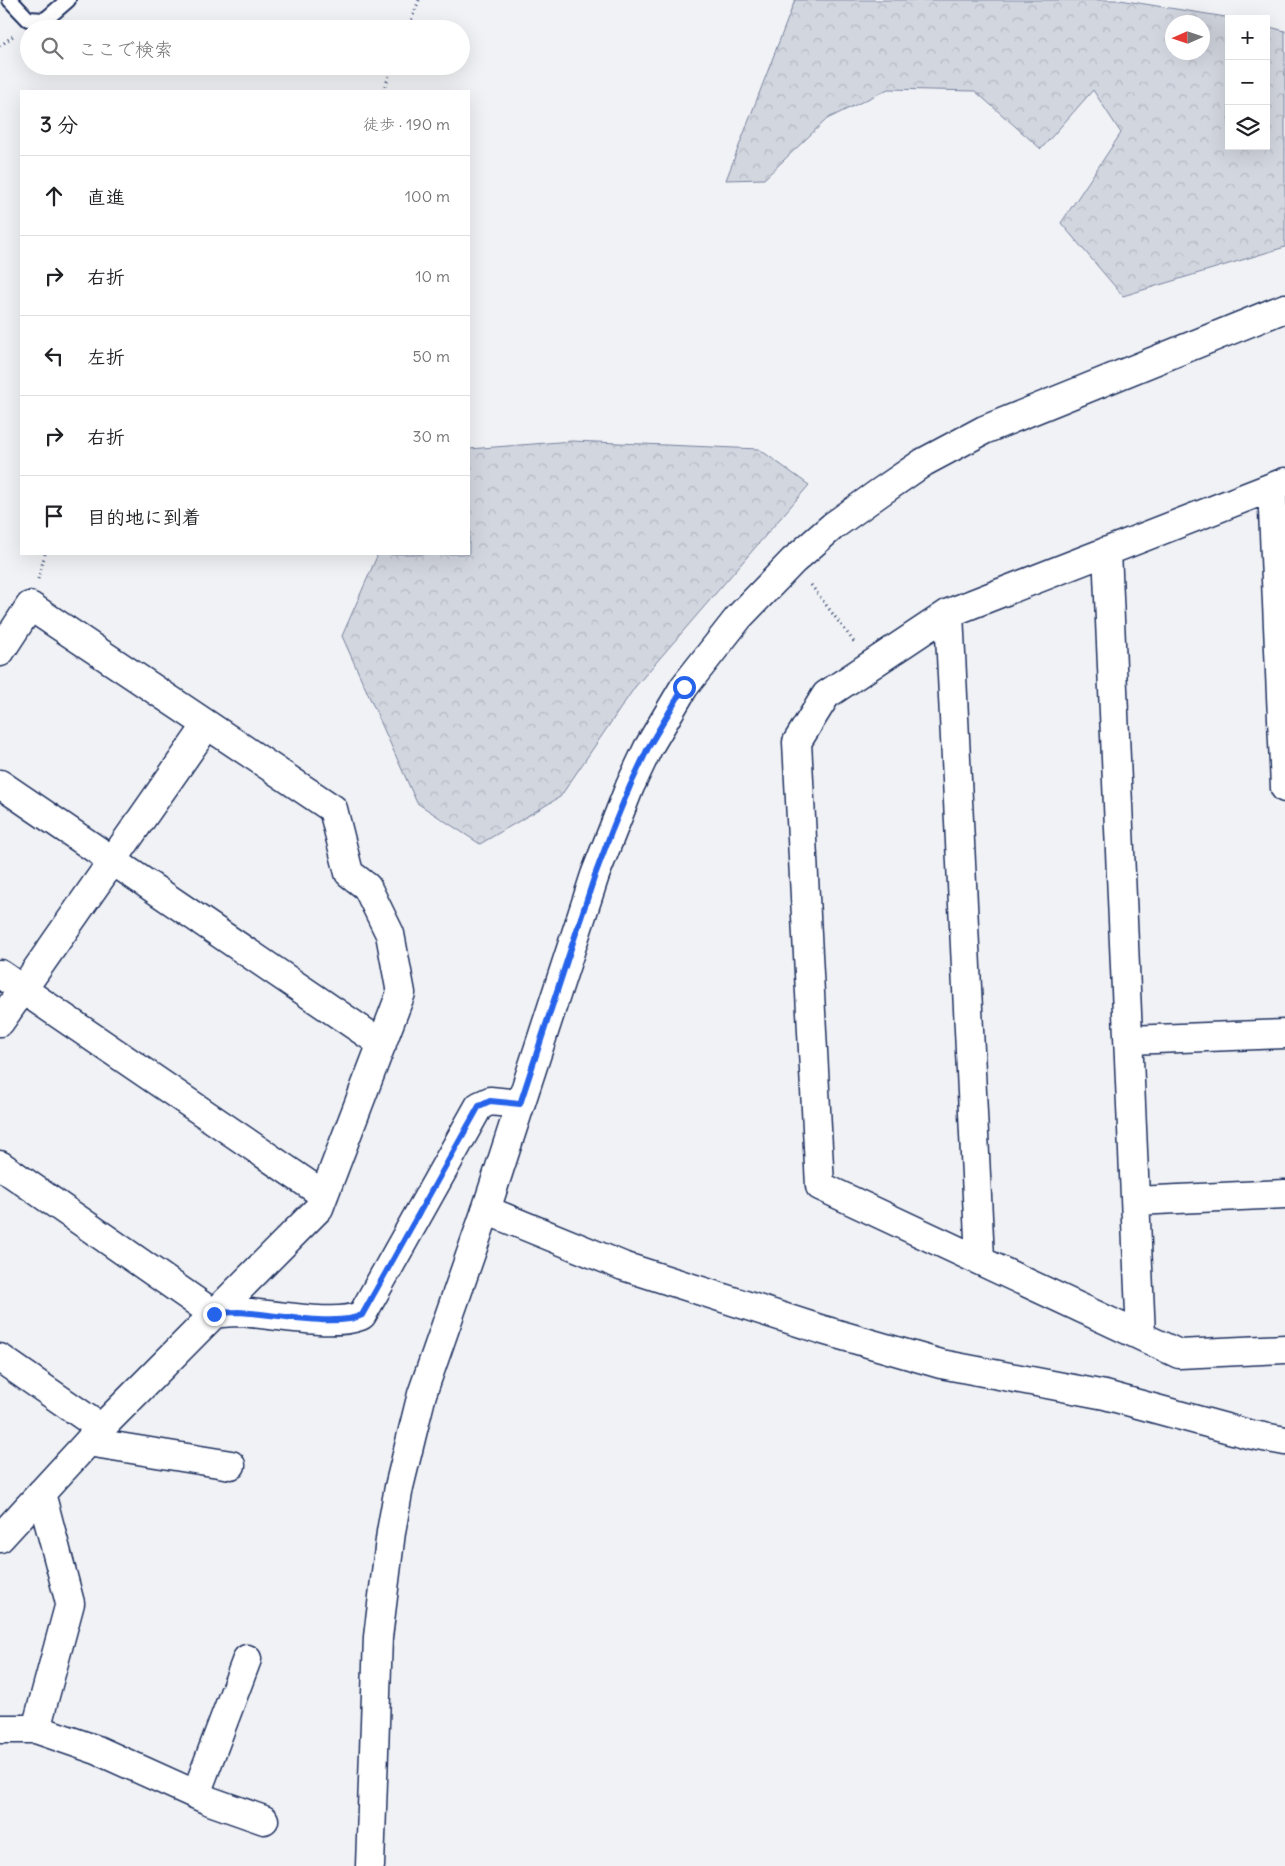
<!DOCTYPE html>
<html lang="ja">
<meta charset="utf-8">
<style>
:root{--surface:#fff;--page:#f2f2f2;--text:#202124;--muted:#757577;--line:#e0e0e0}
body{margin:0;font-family:Delius,"Klee One",sans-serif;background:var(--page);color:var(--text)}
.controls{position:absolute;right:15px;top:15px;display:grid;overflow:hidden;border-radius:0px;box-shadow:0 5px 20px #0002}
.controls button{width:45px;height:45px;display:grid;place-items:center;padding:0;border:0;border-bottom:1px solid var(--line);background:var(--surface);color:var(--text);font:25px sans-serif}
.compass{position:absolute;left:1165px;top:15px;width:45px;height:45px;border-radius:50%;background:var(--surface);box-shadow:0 5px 20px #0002;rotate:267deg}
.stop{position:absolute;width:15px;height:15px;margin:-11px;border:4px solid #2563eb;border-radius:50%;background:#fff}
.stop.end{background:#2563eb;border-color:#fff;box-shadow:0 1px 5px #0008}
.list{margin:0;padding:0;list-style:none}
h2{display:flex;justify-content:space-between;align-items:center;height:65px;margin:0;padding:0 20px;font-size:21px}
h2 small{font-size:16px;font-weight:400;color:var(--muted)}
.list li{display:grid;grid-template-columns:32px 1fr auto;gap:15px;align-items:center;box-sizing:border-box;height:80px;padding:0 20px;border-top:1px solid var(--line)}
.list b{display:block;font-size:19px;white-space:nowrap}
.list em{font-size:16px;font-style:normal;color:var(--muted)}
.icon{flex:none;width:28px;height:28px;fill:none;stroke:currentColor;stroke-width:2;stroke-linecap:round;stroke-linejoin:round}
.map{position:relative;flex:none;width:1285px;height:1866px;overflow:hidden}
.search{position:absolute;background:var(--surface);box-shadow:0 5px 20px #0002;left:20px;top:20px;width:450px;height:55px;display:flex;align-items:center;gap:12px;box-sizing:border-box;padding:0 18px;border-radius:28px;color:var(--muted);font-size:19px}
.panel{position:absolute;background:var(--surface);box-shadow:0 5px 20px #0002;left:20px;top:90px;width:450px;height:465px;border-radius:0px}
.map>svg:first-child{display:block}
</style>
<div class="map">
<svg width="1285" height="1866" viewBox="0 0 1285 1866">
<defs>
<pattern id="forest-crowns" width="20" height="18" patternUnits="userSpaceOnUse" patternTransform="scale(1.25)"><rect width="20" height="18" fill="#d2d6df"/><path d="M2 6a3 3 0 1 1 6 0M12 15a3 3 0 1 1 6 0" fill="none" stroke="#b4b8c2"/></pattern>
</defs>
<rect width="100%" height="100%" fill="#f1f2f5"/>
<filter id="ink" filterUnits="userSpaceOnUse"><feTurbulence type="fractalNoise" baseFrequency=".02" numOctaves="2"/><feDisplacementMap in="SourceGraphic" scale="10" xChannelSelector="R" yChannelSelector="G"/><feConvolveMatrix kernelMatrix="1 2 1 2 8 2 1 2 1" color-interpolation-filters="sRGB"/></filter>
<g filter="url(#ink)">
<path fill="url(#forest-crowns)" stroke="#76829e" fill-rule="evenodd" d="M795 0H1120L1238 19H1229V146H1266V26L1285 31V247L1123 296 1061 223 1121 133 1093 90 1041 149 975 91 888 89 827 119 764 179 726 180ZM1172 22H1202V52H1172Z
M572 441 759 449 809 485 635 687 560 797 480 844 417 803 342 636 378 554H469V449Z"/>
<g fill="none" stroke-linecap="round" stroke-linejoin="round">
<defs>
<path id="service" d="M10 0 28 19 45 20 68 0"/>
<path id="minor" d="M1285 482 949 613 826 695 797 742 820 1186 1179 1354 1285 1349
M1272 487 1285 788
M1107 551 1141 1336
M949 613 980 1259
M0 652 30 606 333 809 349 873 367 887 390 934 401 993 319 1208 101 1428 0 1538
M0 784 382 1044
M0 974 324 1195
M1129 1040 1285 1034
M0 1165 214 1314C222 1313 230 1312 238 1312 268 1313 338 1328 362 1315L479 1106 490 1101 520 1104
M1136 1201 1285 1194
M486 1210 623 1266 823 1330 941 1364 1105 1395 1248 1434 1285 1441
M0 1358 101 1428
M88 1442 231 1465
M0 1729H36L97 1750 210 1801 264 1820
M36 1729 70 1603 41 1493
M196 1794 247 1659"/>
<path id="tertiary" d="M0 1022 207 725
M370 1866 378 1637 391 1532 399 1487 412 1434 422 1394 486 1210 595 875 630 786 648 748 684 687 739 617 793 561 833 526 879 493 924 462 984 430 1285 308"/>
</defs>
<use href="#service" stroke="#1b2f5e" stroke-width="18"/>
<use href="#minor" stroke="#1b2f5e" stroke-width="31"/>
<use href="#tertiary" stroke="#1b2f5e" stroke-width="31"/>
<path stroke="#1b2f5e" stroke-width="3" stroke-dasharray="1 4" stroke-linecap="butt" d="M408 29 419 0
M0 46 13 36
M383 91 393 66
M38 579 45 554
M811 585 854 642"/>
<use href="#service" stroke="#fff" stroke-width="14"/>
<use href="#minor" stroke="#fff" stroke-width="28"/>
<use href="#tertiary" stroke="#fff" stroke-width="28"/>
</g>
</g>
<g fill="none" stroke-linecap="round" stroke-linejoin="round" filter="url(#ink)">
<path stroke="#2563eb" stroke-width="6" d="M214 1314C222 1313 230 1312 238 1312 268 1313 338 1328 362 1315L479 1106 490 1101 520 1104 595 875 612 830 630 786 648 748 684 687"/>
</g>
</svg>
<div class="controls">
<button>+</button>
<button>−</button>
<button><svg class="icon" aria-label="layers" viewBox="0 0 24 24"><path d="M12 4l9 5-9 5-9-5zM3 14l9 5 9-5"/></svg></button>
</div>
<svg class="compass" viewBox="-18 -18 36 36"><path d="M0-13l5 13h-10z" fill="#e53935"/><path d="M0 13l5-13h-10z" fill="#757577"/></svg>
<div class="stop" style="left:684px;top:687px"></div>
<div class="stop end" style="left:214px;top:1314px"></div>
<div class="search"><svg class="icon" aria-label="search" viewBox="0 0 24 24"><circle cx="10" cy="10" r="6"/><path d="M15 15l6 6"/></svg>ここで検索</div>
<section class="panel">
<h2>3 分<small>徒歩 · 190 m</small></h2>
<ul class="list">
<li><svg class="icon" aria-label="ahead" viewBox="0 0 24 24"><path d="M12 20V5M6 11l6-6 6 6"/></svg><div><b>直進</b></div><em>100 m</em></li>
<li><svg class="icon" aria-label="right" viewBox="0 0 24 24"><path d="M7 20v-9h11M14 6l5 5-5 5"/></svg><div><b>右折</b></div><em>10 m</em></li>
<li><svg class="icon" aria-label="left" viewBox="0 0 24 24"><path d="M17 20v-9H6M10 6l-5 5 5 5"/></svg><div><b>左折</b></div><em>50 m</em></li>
<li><svg class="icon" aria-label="right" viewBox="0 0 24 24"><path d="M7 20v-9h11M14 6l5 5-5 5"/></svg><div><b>右折</b></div><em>30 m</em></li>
<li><svg class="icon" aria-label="arrive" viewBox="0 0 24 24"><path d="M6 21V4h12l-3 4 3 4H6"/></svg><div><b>目的地に到着</b></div></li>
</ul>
</section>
</div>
